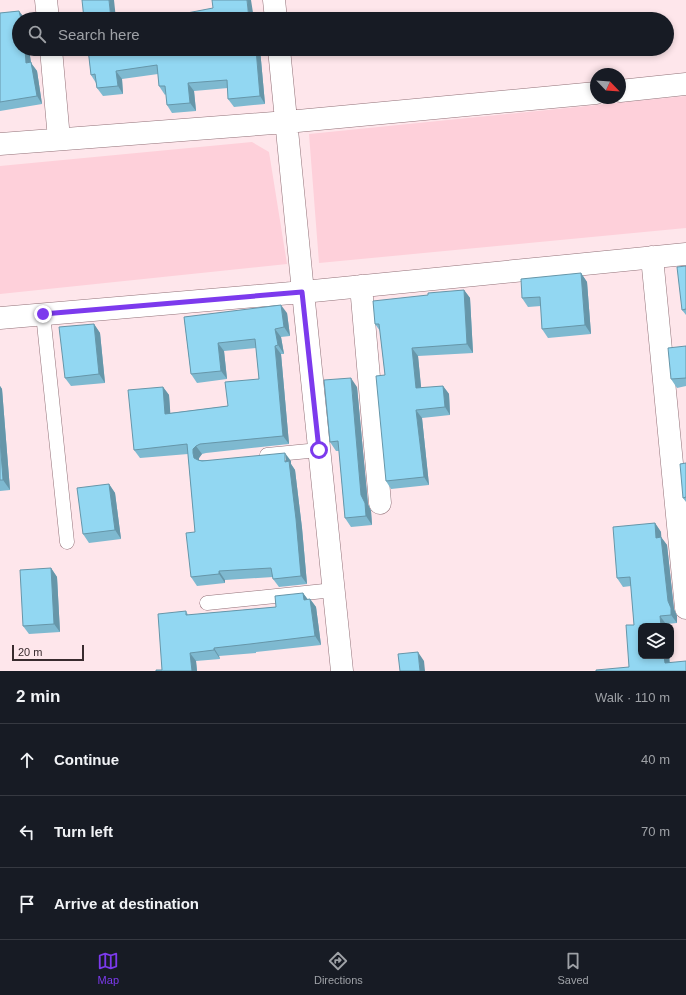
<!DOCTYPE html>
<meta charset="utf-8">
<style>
:root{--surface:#171b24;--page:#20242c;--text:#f1f3f6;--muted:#9ea1a6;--line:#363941;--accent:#7c3aed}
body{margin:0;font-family:Helvetica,sans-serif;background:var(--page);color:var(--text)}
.controls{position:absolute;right:12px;bottom:12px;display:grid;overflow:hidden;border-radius:8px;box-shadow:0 2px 6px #0003}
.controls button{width:36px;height:36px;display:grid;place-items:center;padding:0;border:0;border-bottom:1px solid var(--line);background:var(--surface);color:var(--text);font:20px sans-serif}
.compass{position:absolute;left:590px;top:68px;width:36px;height:36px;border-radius:50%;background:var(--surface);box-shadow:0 2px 6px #0003;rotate:115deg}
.scale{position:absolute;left:12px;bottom:10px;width:72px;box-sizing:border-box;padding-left:4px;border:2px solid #392b2e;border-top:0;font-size:11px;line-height:14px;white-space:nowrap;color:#392b2e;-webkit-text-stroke:3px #fee6eb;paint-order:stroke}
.stop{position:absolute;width:12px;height:12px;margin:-9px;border:3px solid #7c3aed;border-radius:50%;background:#fff}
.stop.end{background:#7c3aed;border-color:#fff;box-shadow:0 1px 4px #0008}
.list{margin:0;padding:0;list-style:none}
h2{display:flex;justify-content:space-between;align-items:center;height:52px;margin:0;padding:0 16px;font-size:17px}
h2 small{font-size:13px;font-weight:400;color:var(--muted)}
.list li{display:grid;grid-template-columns:26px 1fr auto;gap:12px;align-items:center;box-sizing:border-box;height:72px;padding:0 16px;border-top:1px solid var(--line)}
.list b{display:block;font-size:15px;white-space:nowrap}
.list em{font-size:13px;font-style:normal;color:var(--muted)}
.icon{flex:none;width:22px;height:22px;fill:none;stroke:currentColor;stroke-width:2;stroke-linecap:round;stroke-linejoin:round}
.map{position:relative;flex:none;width:686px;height:671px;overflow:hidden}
.search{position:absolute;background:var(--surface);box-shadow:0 2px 6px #0003;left:12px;right:12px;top:12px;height:44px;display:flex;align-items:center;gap:10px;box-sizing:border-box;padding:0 14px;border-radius:22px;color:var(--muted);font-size:15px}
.sheet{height:268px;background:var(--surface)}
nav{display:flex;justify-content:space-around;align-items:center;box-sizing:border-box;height:56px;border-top:1px solid var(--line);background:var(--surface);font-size:11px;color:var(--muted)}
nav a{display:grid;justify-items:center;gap:2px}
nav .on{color:var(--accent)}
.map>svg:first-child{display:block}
</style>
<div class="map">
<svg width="686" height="671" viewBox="0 0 686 671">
<rect width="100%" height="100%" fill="#fee6eb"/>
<path fill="#fed0da" d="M686 96V228L319 263 309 134Z
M252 142 269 152 287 264 0 294V166Z"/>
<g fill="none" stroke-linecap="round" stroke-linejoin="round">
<defs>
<path id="lane" d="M43 314 67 542
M267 455 319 450
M207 603 334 590"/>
<path id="street" d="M46 0 48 19
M274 0 276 19
M51 49 59 139
M279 49 303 292 342 671
M620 91 686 84
M0 144 287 122 596 93
M652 257 686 608
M361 286 380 503
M0 318 303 292 686 254"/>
</defs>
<use href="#lane" stroke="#927178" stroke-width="15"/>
<use href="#street" stroke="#927178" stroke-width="23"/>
<use href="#lane" stroke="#fff" stroke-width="14"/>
<use href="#street" stroke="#fff" stroke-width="22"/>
</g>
<path fill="#7eb9d0" d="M19 11 25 19 19 49H29L31 63 37 71 42 104 0 111V13Z
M88 49H260L265 104 234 107 228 99V88L194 91 196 111 172 113 167 105 166 94 165 95 159 86 158 74 122 79 123 94 103 96 97 88 96 83 91 75Z
M686 266V315L682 310Z
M581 273 587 282 591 334 548 338 542 329 541 306 528 307 522 298Z
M464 290 470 298 473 353 418 356 421 388 443 386 449 394 450 415 422 418 429 485 391 489 386 481 385 375 380 331 375 324 428 295Z
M287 313 290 336 281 337 284 354H281L289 444 206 453 202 454 199 458V460L291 461V464L295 470 302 528 307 584 279 587 273 579V577L225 580V583L197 586 191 577 195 532 188 454 140 458 134 450 163 387 169 395 170 413 228 406 259 379 256 348 224 351 227 379 197 383 191 374 184 317Z
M94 324 100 333 105 383 71 386 65 378Z
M686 346V386L677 388 671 379Z
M0 386 2 389 10 490 0 491Z
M357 387 368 504 371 511 372 525 351 527 345 518 339 451H336L330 442Z
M686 463V502L683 498Z
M109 484 115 493 121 539 89 543 83 534Z
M655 523 661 532V537L667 545 674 609 677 616V623L666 624 667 626H641V656H669L670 663 629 667 634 625 631 586 623 587 617 578Z
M51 568 57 577 60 632 29 634 23 626Z
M303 593 308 600 310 599 316 607 321 645 256 652V653L219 656 220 659 196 661 197 671H156L162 670 186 611 188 615 276 607Z"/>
<path fill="#6696a9" d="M109 0H114L116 19H111Z
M247 0H251L254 19H249Z
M19 11 25 19H21Z
M25 49H29L31 63 37 71 42 104 37 96 26 63Z
M256 49H260L265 104 260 96Z
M116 71 122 79 123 94 118 86Z
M188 83 194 91 196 111 190 103Z
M581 273 587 282 591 334 585 325Z
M464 290 470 298 473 353 467 344Z
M281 305 287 313 290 336 284 327Z
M94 324 100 333 105 383 99 374Z
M275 329 281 337 284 354 278 345Z
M218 343 224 351 227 379 221 371Z
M275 346 281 354 289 444 283 436Z
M412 348 418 356 422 396 416 388Z
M351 378 357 387 368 504 371 511 372 525 366 516 361 495Z
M0 386 2 389 10 490 3 480 0 439Z
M443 386 449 394 450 415 445 407Z
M163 387 169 395 171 422 165 414Z
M416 410 422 418 429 485 424 477Z
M196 446 202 454 199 458V461L194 458 193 453V449Z
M285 453 291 461V464L295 470 302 528 307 584 301 576Z
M109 484 115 493 121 539 115 530Z
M655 523 661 532 662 546 656 538Z
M661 537 667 545 674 609 677 616V623L671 615 668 601Z
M51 568 57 577 60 632 54 624Z
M219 571 225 580V583L219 574Z
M303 593 309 601 304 600Z
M310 599 316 607 321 645 315 636Z
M660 616 666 624 667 626H661Z
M214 648 219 656 220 659 214 650Z
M418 652 424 661 425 671H420Z
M190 653 196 661 197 671H192Z
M664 656H669L670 671 665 663Z"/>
<path fill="#92d7f2" stroke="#6696a9" d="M82 0H109L111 19H84Z
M212 0H247L249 19H188L187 13 213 8Z
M19 11 21 19H19V49H25L26 63 31 62 37 96 0 102V13Z
M88 49H256L260 96 228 99 227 80 188 83 190 103 167 105 165 86H159L157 65 116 71 118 86 97 88 95 74 91 75Z
M686 266V309L682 310 677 267Z
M581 273 585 325 542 329 540 297 522 298 521 279Z
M464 290 467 344 412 348 416 388 443 386 445 407 416 410 424 477 386 481 376 376 385 375 379 324H375L373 301 428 295V293Z
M281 305 284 327 275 329 278 345 275 346 283 436 200 444 196 446 193 449V453L194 458 198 460 202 461 285 453V462L289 461 296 519 301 576 273 579 271 568 219 571V574L191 577 186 533 195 532 187 444 134 450 128 390 163 387 165 414 228 406 225 382 259 379 255 339 218 343 221 371 191 374 184 317Z
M94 324 99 374 65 378 59 327Z
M686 346V378L671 379 668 348Z
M351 378 361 495 365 503 366 516 345 518 338 441 330 442 324 380Z
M0 439 3 480H0Z
M686 463V497L683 498 680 464Z
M109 484 115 530 83 534 77 488Z
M655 523 656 538 661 537 668 601 671 608V615L660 616 661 626H641V656H664L665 663 686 661V671H596V670L629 667 626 625H634L630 577 617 578 613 527Z
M51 568 54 624 23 626 20 570Z
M303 593 304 600 310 599 315 636 250 644 214 648V650L190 653 192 671H156V670H162L158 614 186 611V615L276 607 275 596Z
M418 652 420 671H400L398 654Z"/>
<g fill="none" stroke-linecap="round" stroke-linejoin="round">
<path stroke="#7c3aed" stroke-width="5" d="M43 314 302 292 319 450"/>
</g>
</svg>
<div class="controls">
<button><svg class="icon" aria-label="layers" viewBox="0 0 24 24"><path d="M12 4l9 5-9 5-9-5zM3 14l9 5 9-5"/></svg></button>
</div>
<svg class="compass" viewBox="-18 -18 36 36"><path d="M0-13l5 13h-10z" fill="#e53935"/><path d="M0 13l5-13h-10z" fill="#9ea1a6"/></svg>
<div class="scale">20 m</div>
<div class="stop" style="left:319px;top:450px"></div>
<div class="stop end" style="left:43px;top:314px"></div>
<div class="search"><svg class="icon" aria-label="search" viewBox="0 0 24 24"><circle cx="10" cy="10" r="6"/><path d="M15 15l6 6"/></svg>Search here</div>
</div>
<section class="sheet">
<h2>2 min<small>Walk · 110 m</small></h2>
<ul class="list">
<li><svg class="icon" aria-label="ahead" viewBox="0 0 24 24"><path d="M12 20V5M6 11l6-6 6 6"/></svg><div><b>Continue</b></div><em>40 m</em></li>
<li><svg class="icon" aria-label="left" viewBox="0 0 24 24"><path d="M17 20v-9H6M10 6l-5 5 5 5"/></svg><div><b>Turn left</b></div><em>70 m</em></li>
<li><svg class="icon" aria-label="arrive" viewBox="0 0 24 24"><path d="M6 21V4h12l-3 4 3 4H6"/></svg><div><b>Arrive at destination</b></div></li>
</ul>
</section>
<nav>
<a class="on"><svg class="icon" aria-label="map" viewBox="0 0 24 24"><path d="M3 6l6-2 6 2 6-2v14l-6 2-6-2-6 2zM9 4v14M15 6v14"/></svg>Map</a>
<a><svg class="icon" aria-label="directions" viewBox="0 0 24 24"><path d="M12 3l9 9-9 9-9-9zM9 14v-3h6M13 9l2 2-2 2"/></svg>Directions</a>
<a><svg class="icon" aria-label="saved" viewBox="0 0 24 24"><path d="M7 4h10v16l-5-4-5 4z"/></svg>Saved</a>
</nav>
